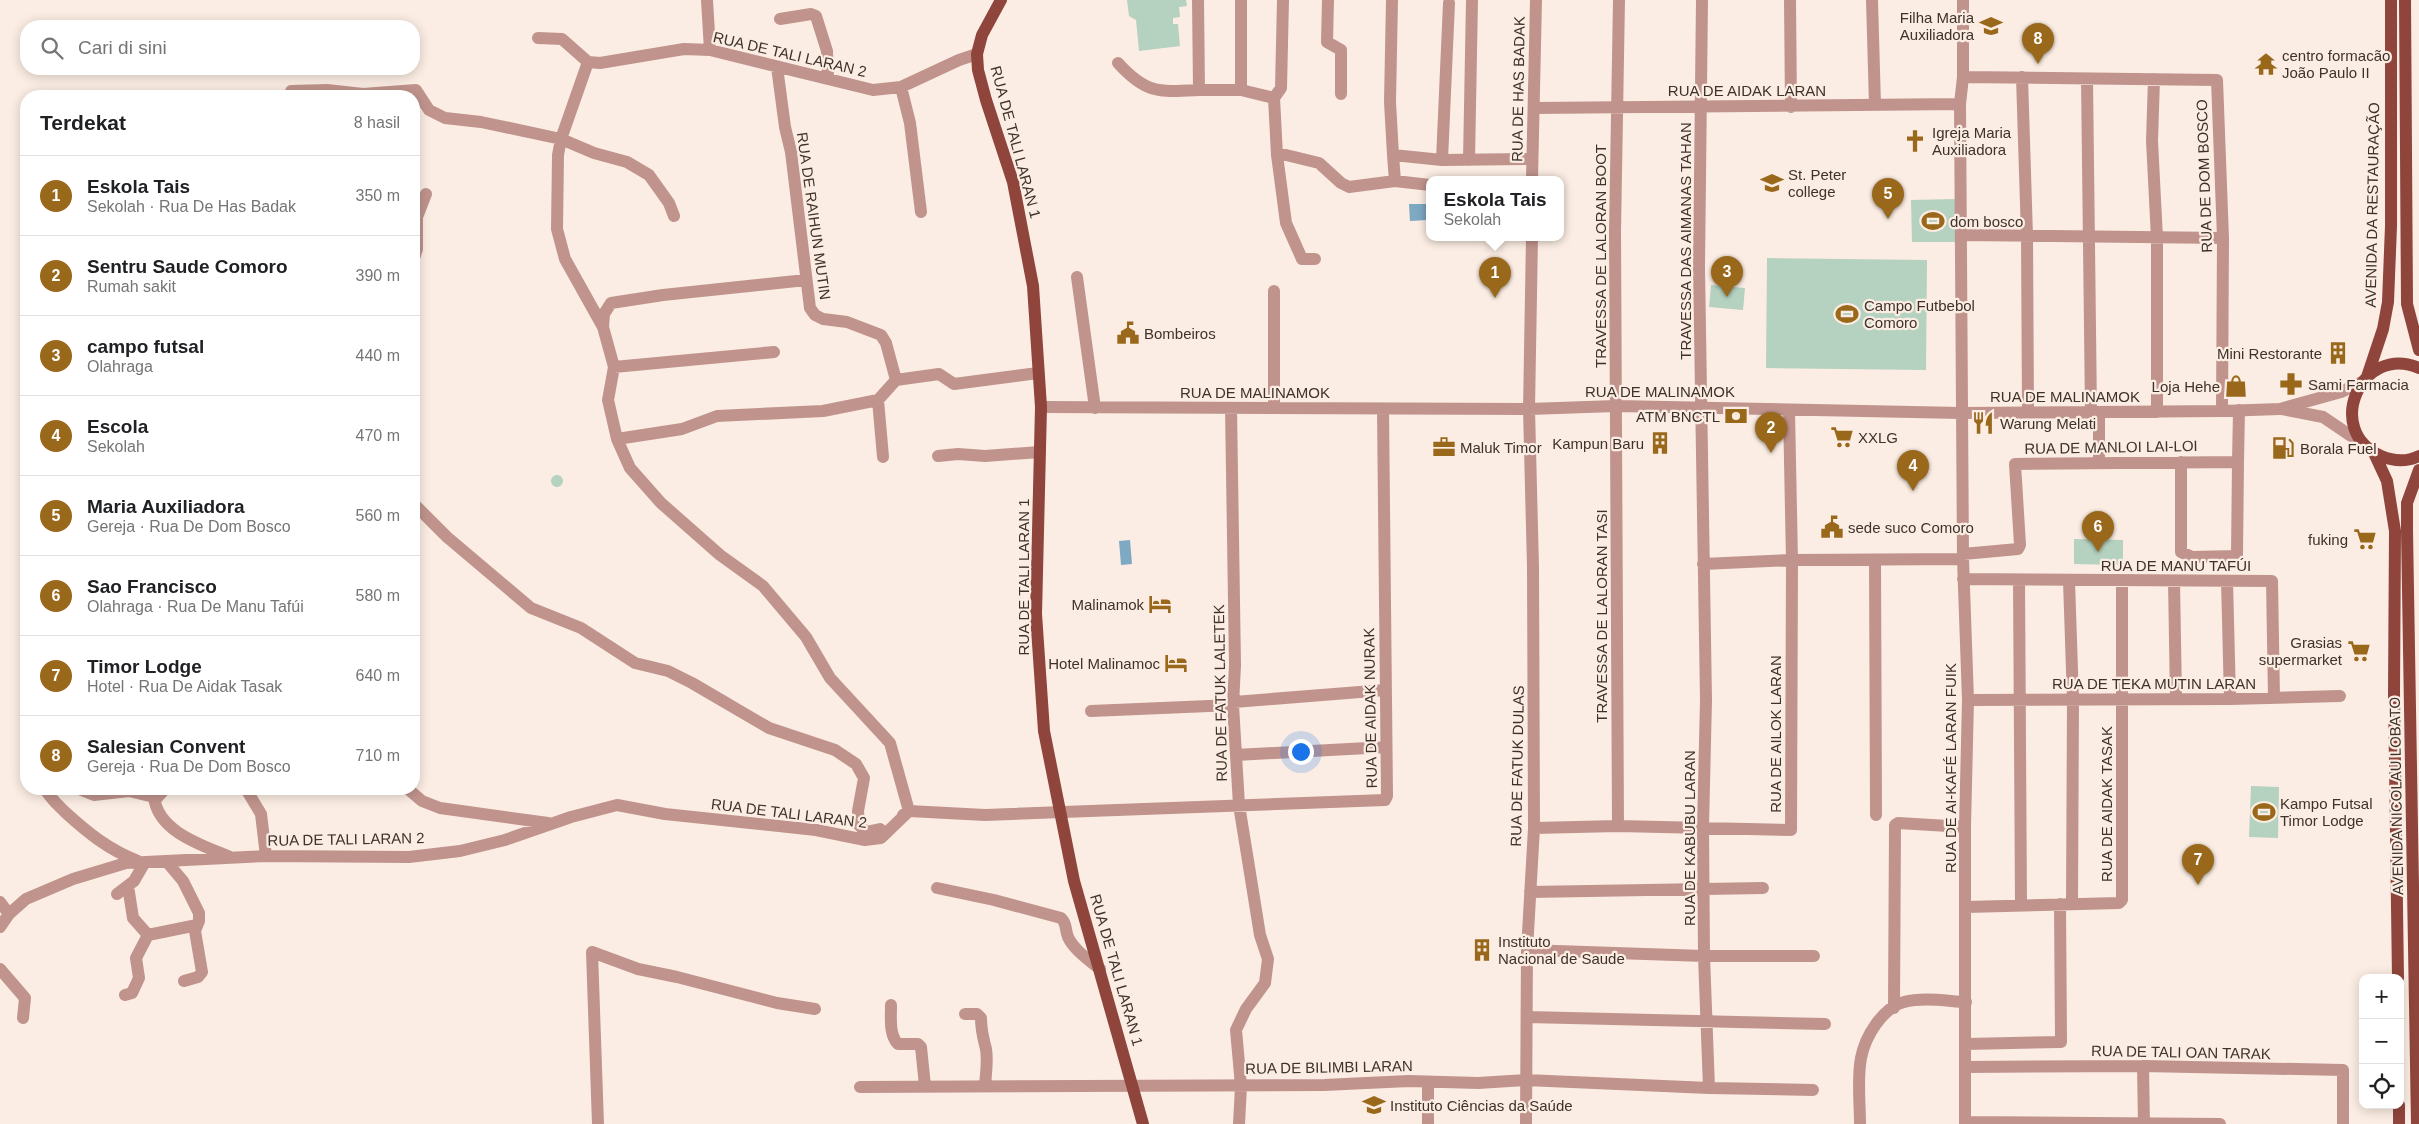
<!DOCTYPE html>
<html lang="id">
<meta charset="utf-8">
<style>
:root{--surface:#fff;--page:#f2f2f2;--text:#202124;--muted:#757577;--line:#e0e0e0;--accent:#99681b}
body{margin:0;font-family:Helvetica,sans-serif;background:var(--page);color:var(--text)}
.controls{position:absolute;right:15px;bottom:15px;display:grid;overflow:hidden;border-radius:10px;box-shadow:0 2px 12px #0003}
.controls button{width:45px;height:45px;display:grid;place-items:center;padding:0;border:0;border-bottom:1px solid var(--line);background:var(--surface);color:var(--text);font:25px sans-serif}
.you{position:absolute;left:1300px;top:751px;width:18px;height:18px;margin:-12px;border:4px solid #fff;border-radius:50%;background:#1a73e8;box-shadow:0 0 0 8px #1a73e833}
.badge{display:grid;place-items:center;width:32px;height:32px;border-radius:50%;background:var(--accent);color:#fff;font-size:16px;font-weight:700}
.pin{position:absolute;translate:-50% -41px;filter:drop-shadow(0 1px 2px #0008)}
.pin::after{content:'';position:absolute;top:26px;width:18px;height:15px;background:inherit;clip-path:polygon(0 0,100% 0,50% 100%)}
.popup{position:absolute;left:1426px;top:176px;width:138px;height:65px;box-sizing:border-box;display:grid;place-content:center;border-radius:10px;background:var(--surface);filter:drop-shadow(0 1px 4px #0005);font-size:16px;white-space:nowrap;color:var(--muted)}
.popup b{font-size:19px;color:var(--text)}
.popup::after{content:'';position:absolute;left:50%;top:100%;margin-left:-10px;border:10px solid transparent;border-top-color:var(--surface)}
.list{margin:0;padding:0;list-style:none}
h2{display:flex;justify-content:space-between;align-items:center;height:65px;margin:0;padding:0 20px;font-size:21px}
h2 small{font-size:16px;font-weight:400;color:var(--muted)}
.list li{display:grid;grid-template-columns:32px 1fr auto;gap:15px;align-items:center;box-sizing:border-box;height:80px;padding:0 20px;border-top:1px solid var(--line)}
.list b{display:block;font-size:19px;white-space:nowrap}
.list p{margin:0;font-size:16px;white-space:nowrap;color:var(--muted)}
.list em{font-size:16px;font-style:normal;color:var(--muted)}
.icon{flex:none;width:28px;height:28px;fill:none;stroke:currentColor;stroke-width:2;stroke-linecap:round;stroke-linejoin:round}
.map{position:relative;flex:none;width:2419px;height:1124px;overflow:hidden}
.search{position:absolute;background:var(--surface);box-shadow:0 2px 12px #0003;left:20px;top:20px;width:400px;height:55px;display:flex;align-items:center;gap:12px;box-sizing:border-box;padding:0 18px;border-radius:20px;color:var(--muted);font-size:19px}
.panel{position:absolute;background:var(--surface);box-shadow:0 2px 12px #0003;left:20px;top:90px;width:400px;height:705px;border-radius:20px}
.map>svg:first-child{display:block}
</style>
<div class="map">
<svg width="2419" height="1124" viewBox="0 0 2419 1124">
<rect width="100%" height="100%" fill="#fbede3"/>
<path fill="#b5d1bf" d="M1127 0H1186L1187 6 1179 7 1180 17 1173 18V24H1178L1180 46 1139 51 1136 20 1129 16Z
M1955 199 1956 242H1912L1911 200Z
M1767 258 1927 260 1926 370 1766 368Z
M1711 285 1745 288 1743 310 1709 307Z
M551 481a6 6 0 1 1 12 0a6 6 0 1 1-12 0Z
M2074 539 2123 540V565L2074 564Z
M2251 786 2279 787 2278 838 2249 837Z"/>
<path fill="#7ea9c3" d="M1409 204H1427V220L1410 221Z
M1130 540 1132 564 1121 565 1119 541Z"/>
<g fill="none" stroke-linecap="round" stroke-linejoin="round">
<path stroke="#c0948d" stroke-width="12" d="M707 0 710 50
M1198 0 1199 90H1241L1274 98 1277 155H1286L1319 163 1341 183 1349 187 1395 181 1393 155 1442 160 1532 159
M1241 0V90
M1328 0 1327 42 1341 50V94
M1392 0 1390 102 1393 155
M1790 0 1791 107
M1872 0 1875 105
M1963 0V77
M780 19 811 14 816 16 827 51 828 78
M538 38 562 39 588 62
M1118 63C1146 94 1159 92 1199 90
M777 67 785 127 791 152 810 308 815 315 823 319 847 322 881 335 886 343 896 380 939 374 954 384 1038 373
M2022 77 2027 236 2028 412
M2087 79 2091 412
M2154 79 2152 141 2157 238V412
M901 87 910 123 921 212
M291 91 327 90 363 94 416 90 429 110 445 118 481 122 561 139 594 153 627 162 649 175 669 203 674 216
M1274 98 1281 88 1283 0
M1534 108C1676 107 1818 106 1960 104
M1277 155 1286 223 1302 259H1315
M1442 160 1449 3
M1469 160 1472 0
M1532 179 1536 0
M1395 181 1430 185
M1962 235 2223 238
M414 258 417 249V217L426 194
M1077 277 1095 408
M1274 291V408
M603 327 604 314 611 303 663 295 806 280
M614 367 774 352
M878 400 883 457
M1041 407 1529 409 1616 406 1961 413 2222 411 2280 409 2341 392 2362 382
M1231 408 1235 665 1233 705 1239 805 1260 935 1268 959 1265 983 1246 1009 1236 1030 1241 1086 1239 1124
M2282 409 2323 417 2363 444
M2099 412V463
M617 439 682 429 717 416 823 411 878 400 896 380
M938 456 958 454 985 456 1040 452
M2181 462V552L2192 557 2237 556 2238 462
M414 504 447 537 531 608 581 628 635 663 668 671 692 683 769 728 835 750 856 764 864 778 858 811 859 825 866 832 880 829
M1963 554 2018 549 2020 545 2015 464 2238 462 2239 410
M1875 560 1876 815
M1703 564 1792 560 1963 559
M1963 579 2272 581 2274 698
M2019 580 2021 905
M2069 581 2073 700 2072 904
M2174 581 2176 699
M2227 581 2230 699
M1968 700 2230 699 2340 696
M1234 702 1385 690
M1091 711 1233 705
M1236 755 1386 747
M45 789C50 798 58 805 65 812 88 833 109 850 138 861
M79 789 94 795 129 791 154 797
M165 789 155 800 154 797C158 832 202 845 230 857
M246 789 261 814 266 856
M408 789 422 801 440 808 548 823
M903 815 909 811 985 815 1385 800 1387 796 1383 409
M1618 826 1615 231 1619 0
M1534 828 1618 826 1791 830 1792 560 1789 411
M167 862 183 881 199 913V921L195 931 202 972 198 977 184 981
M128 886 133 918 148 935 197 925
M937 888 994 900 1061 918C1067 923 1065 930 1068 937 1074 950 1089 960 1100 969
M1530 892 1763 888
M117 894 134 881 145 862
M0 902 9 914
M1966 907 2119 903 2122 900V582
M0 927 9 914 26 899 73 879 126 863 266 856 409 857 460 851 505 840 571 817 617 805 665 814 816 830 865 840 881 838 909 811 890 743 830 678 806 637 763 586 720 555 661 503 630 468 617 439 608 400 614 367 603 327 565 259 557 229 558 155 561 139 588 62 600 63 684 49 710 50 873 90 901 87 959 60 977 54
M1527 950 1704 956H1814
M0 969 25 998 23 1018
M125 995 132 993 139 978 136 958 148 935
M891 1005C891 1018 889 1035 898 1044H918L921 1047 925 1086
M1894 1008 1895 825 1898 823 1965 827
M965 1014H977L981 1018C981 1031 983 1037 986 1049 988 1061 986 1073 985 1085
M1527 1017 1825 1024
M1966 1044 2061 1042 2060 904
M2143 1066 2144 1124
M1965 1067 2143 1066 2343 1070V1124
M1428 1082V1124
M860 1087 1324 1085 1409 1081 1478 1083 1526 1080 1709 1088 1704 956 1703 827 1706 700 1699 268 1702 0
M1709 1088 1813 1090
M1965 1122 2220 1124
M598 1124 592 952 638 969 677 977 777 1003 815 1009
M1526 1124 1527 950 1534 828 1533 567 1529 409 1532 237
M1860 1124C1860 1103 1857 1078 1861 1058 1865 1037 1882 1008 1904 1002 1923 997 1946 1001 1966 1002
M1965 1124V827L1968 700 1963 559 1960 104 1963 77 2217 80 2223 238 2222 411"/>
<path stroke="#8f453b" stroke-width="12" d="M1001 0 982 35 977 54 978 70 986 100 1013 182 1033 286 1041 407 1036 614 1044 731 1074 881 1143 1124
M2405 0 2407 304 2419 350
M2419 368C2361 343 2323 431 2381 456 2393 461 2407 462 2419 456
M2367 377 2383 329 2388 302 2391 226V0
M2374 453 2387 481 2395 531 2394 692 2398 978
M2399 1105V1124
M2417 1124 2407 530V503L2419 470"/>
</g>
<defs>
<symbol id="school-bare" viewBox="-9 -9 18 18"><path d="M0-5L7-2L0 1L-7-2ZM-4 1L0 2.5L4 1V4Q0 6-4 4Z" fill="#99681b" stroke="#fbede3" stroke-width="2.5" paint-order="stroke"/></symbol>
<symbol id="temple-bare" viewBox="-9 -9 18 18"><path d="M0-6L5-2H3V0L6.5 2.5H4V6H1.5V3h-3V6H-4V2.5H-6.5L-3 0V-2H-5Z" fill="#99681b" stroke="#fbede3" stroke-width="2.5" paint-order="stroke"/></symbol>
<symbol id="church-bare" viewBox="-9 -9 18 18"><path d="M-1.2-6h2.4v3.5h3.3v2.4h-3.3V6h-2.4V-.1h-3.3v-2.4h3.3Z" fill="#99681b" stroke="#fbede3" stroke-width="2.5" paint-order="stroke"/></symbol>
<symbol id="university-bare" viewBox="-9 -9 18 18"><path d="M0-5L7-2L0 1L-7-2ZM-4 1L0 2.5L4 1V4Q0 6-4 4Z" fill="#99681b" stroke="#fbede3" stroke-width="2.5" paint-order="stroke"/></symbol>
<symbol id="stadium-bare" viewBox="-9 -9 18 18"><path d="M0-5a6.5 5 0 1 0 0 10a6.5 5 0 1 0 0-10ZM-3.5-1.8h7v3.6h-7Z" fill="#99681b" stroke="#fbede3" stroke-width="2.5" paint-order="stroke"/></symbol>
<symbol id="civic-bare" viewBox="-9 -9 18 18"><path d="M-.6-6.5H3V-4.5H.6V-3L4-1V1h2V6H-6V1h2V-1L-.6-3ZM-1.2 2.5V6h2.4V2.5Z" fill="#99681b" stroke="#fbede3" stroke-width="2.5" paint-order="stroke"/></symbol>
<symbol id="building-bare" viewBox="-9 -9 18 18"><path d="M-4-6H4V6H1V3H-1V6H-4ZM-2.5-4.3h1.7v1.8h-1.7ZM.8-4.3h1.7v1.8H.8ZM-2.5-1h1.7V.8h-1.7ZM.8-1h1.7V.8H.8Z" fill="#99681b" stroke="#fbede3" stroke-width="2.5" paint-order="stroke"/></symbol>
<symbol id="pharmacy-bare" viewBox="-9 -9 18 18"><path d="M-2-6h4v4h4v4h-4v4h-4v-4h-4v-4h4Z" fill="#99681b" stroke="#fbede3" stroke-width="2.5" paint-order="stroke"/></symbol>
<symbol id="shop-bare" viewBox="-9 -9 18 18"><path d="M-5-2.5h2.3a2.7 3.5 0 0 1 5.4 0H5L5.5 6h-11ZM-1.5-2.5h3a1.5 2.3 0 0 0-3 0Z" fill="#99681b" stroke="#fbede3" stroke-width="2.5" paint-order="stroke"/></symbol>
<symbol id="bank-bare" viewBox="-9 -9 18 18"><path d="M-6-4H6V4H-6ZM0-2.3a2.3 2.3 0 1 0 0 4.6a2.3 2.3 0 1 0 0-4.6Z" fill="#99681b" stroke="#fbede3" stroke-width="2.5" paint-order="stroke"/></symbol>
<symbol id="restaurant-bare" viewBox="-9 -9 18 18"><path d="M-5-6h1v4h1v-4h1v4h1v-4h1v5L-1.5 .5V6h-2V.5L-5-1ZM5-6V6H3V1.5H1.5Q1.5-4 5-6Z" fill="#99681b" stroke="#fbede3" stroke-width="2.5" paint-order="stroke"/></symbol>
<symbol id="supermarket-bare" viewBox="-9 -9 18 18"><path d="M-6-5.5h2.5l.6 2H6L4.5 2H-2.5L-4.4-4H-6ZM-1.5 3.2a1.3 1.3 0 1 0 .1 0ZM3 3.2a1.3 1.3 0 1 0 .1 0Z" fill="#99681b" stroke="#fbede3" stroke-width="2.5" paint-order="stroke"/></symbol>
<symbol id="office-bare" viewBox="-9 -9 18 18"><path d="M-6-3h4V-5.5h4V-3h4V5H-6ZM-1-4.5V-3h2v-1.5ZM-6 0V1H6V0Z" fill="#99681b" stroke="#fbede3" stroke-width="2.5" paint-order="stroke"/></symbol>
<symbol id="fuel-bare" viewBox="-9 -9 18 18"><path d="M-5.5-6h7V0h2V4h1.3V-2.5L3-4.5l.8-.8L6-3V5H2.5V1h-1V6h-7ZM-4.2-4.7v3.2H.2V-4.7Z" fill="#99681b" stroke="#fbede3" stroke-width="2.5" paint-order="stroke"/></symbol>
<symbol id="hotel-bare" viewBox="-9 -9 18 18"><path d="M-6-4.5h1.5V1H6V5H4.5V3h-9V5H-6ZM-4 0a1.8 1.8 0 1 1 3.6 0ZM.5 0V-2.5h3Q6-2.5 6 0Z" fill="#99681b" stroke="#fbede3" stroke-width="2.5" paint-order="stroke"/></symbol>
</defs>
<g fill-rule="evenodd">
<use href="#school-bare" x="1975" y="10" width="32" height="32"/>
<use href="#temple-bare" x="2250" y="48" width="32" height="32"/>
<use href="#church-bare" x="1899" y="125" width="32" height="32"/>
<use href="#university-bare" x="1756" y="167" width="32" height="32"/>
<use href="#stadium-bare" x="1917" y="205" width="32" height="32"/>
<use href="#stadium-bare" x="1831" y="298" width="32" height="32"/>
<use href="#civic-bare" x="1112" y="317" width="32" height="32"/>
<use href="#building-bare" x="2322" y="337" width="32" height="32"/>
<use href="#pharmacy-bare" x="2275" y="368" width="32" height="32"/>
<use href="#shop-bare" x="2220" y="370" width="32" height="32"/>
<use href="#bank-bare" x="1720" y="400" width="32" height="32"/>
<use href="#restaurant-bare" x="1967" y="407" width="32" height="32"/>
<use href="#supermarket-bare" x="1826" y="421" width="32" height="32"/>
<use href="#building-bare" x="1644" y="427" width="32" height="32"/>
<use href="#office-bare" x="1428" y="431" width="32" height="32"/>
<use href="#fuel-bare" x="2267" y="432" width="32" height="32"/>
<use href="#civic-bare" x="1816" y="511" width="32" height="32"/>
<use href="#supermarket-bare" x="2349" y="523" width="32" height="32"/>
<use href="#hotel-bare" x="1144" y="588" width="32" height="32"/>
<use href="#supermarket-bare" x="2343" y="635" width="32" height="32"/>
<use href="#hotel-bare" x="1160" y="647" width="32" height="32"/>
<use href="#stadium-bare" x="2248" y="796" width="32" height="32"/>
<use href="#building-bare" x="1466" y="934" width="32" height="32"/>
<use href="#university-bare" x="1358" y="1089" width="32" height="32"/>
</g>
<g text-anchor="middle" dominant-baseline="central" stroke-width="4.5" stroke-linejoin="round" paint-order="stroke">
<g font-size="15" fill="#3f3228" stroke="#fbede3" text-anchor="start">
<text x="1974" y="17" text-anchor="end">Filha Maria<tspan x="1974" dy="17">Auxiliadora</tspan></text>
<text x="2282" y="55">centro formacão<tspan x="2282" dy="17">João Paulo II</tspan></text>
<text x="1932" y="132">Igreja Maria<tspan x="1932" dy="17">Auxiliadora</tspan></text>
<text x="1788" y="174">St. Peter<tspan x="1788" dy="17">college</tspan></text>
<text x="1950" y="221">dom bosco</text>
<text x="1864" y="305">Campo Futbebol<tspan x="1864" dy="17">Comoro</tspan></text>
<text x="1144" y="333">Bombeiros</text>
<text x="2322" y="353" text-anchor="end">Mini Restorante</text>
<text x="2308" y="384">Sami Farmacia</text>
<text x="2220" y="386" text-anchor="end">Loja Hehe</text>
<text x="1720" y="416" text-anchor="end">ATM BNCTL</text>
<text x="2000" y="423">Warung Melati</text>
<text x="1858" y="437">XXLG</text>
<text x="1644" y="443" text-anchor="end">Kampun Baru</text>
<text x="1460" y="447">Maluk Timor</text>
<text x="2300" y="448">Borala Fuel</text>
<text x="1848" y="527">sede suco Comoro</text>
<text x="2348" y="539" text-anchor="end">fuking</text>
<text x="1144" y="604" text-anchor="end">Malinamok</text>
<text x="2342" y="642" text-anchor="end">Grasias<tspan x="2342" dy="17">supermarket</tspan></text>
<text x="1160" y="663" text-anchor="end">Hotel Malinamoc</text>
<text x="2280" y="803">Kampo Futsal<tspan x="2280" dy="17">Timor Lodge</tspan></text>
<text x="1498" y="941">Instituto<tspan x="1498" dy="17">Nacional de Saude</tspan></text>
<text x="1390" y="1105">Instituto Ciências da Saúde</text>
</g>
<g font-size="15" fill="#3f3228" stroke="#fbede3">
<text transform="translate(790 54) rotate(13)">RUA DE TALI LARAN 2</text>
<text transform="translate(1518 89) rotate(-89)">RUA DE HAS BADAK</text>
<text x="1747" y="90">RUA DE AIDAK LARAN</text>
<text transform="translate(1016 142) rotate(75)">RUA DE TALI LARAN 1</text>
<text transform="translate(2204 176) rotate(-92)">RUA DE DOM BOSCO</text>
<text transform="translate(2372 205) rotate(-89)">AVENIDA DA RESTAURAÇÃO</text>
<text transform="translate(814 216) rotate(82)">RUA DE RAIHUN MUTIN</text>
<text transform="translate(1685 241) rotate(-90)">TRAVESSA DAS AIMANAS TAHAN</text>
<text transform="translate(1600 256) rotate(-90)">TRAVESSA DE LALORAN BOOT</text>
<text x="1660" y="391">RUA DE MALINAMOK</text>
<text x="1255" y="392">RUA DE MALINAMOK</text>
<text x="2065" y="396">RUA DE MALINAMOK</text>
<text transform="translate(2111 447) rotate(-1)">RUA DE MANLOI LAI-LOI</text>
<text x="2176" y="565">RUA DE MANU TAFÚI</text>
<text transform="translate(1023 577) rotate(-90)">RUA DE TALI LARAN 1</text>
<text transform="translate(1601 616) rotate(-90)">TRAVESSA DE LALORAN TASI</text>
<text x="2154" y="683">RUA DE TEKA MUTIN LARAN</text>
<text transform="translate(1220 693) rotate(-91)">RUA DE FATUK LALETEK</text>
<text transform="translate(1370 708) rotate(-91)">RUA DE AIDAK NURAK</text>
<text transform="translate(1775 734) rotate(-90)">RUA DE AILOK LARAN</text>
<text transform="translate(1517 766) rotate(-89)">RUA DE FATUK DULAS</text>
<text transform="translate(1950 768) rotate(-90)">RUA DE AI-KAFÉ LARAN FUIK</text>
<text transform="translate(2396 796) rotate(-91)">AVENIDA NICOLAU LOBATO</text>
<text transform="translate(2106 804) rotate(-90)">RUA DE AIDAK TASAK</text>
<text transform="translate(789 813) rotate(7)">RUA DE TALI LARAN 2</text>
<text transform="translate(1689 838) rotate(-90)">RUA DE KABUBU LARAN</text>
<text transform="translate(346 839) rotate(-1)">RUA DE TALI LARAN 2</text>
<text transform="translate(1117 970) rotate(74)">RUA DE TALI LARAN 1</text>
<text transform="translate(2181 1052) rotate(1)">RUA DE TALI OAN TARAK</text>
<text transform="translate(1329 1067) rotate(-1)">RUA DE BILIMBI LARAN</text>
</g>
</g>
</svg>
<div class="controls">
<button>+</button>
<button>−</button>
<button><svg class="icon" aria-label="locate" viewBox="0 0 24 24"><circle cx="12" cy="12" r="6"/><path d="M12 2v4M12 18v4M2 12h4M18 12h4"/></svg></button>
</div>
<div class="you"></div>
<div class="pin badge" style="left:1495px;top:298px">1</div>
<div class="popup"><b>Eskola Tais</b>Sekolah</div>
<div class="pin badge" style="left:1771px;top:453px">2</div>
<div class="pin badge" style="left:1727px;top:297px">3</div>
<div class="pin badge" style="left:1913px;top:491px">4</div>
<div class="pin badge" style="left:1888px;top:219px">5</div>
<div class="pin badge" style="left:2098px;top:552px">6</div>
<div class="pin badge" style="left:2198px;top:885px">7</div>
<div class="pin badge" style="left:2038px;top:64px">8</div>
<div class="search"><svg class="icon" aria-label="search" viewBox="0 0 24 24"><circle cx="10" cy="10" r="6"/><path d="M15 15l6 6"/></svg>Cari di sini</div>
<section class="panel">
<h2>Terdekat<small>8 hasil</small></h2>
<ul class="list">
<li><span class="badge">1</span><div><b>Eskola Tais</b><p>Sekolah · Rua De Has Badak</p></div><em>350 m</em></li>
<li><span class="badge">2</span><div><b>Sentru Saude Comoro</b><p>Rumah sakit</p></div><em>390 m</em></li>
<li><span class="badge">3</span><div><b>campo futsal</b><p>Olahraga</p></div><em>440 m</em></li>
<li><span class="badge">4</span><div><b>Escola</b><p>Sekolah</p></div><em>470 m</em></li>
<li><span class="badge">5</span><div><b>Maria Auxiliadora</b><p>Gereja · Rua De Dom Bosco</p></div><em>560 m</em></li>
<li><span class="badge">6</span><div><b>Sao Francisco</b><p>Olahraga · Rua De Manu Tafúi</p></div><em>580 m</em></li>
<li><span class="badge">7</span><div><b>Timor Lodge</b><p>Hotel · Rua De Aidak Tasak</p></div><em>640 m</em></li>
<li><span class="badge">8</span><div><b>Salesian Convent</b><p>Gereja · Rua De Dom Bosco</p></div><em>710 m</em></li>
</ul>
</section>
</div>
